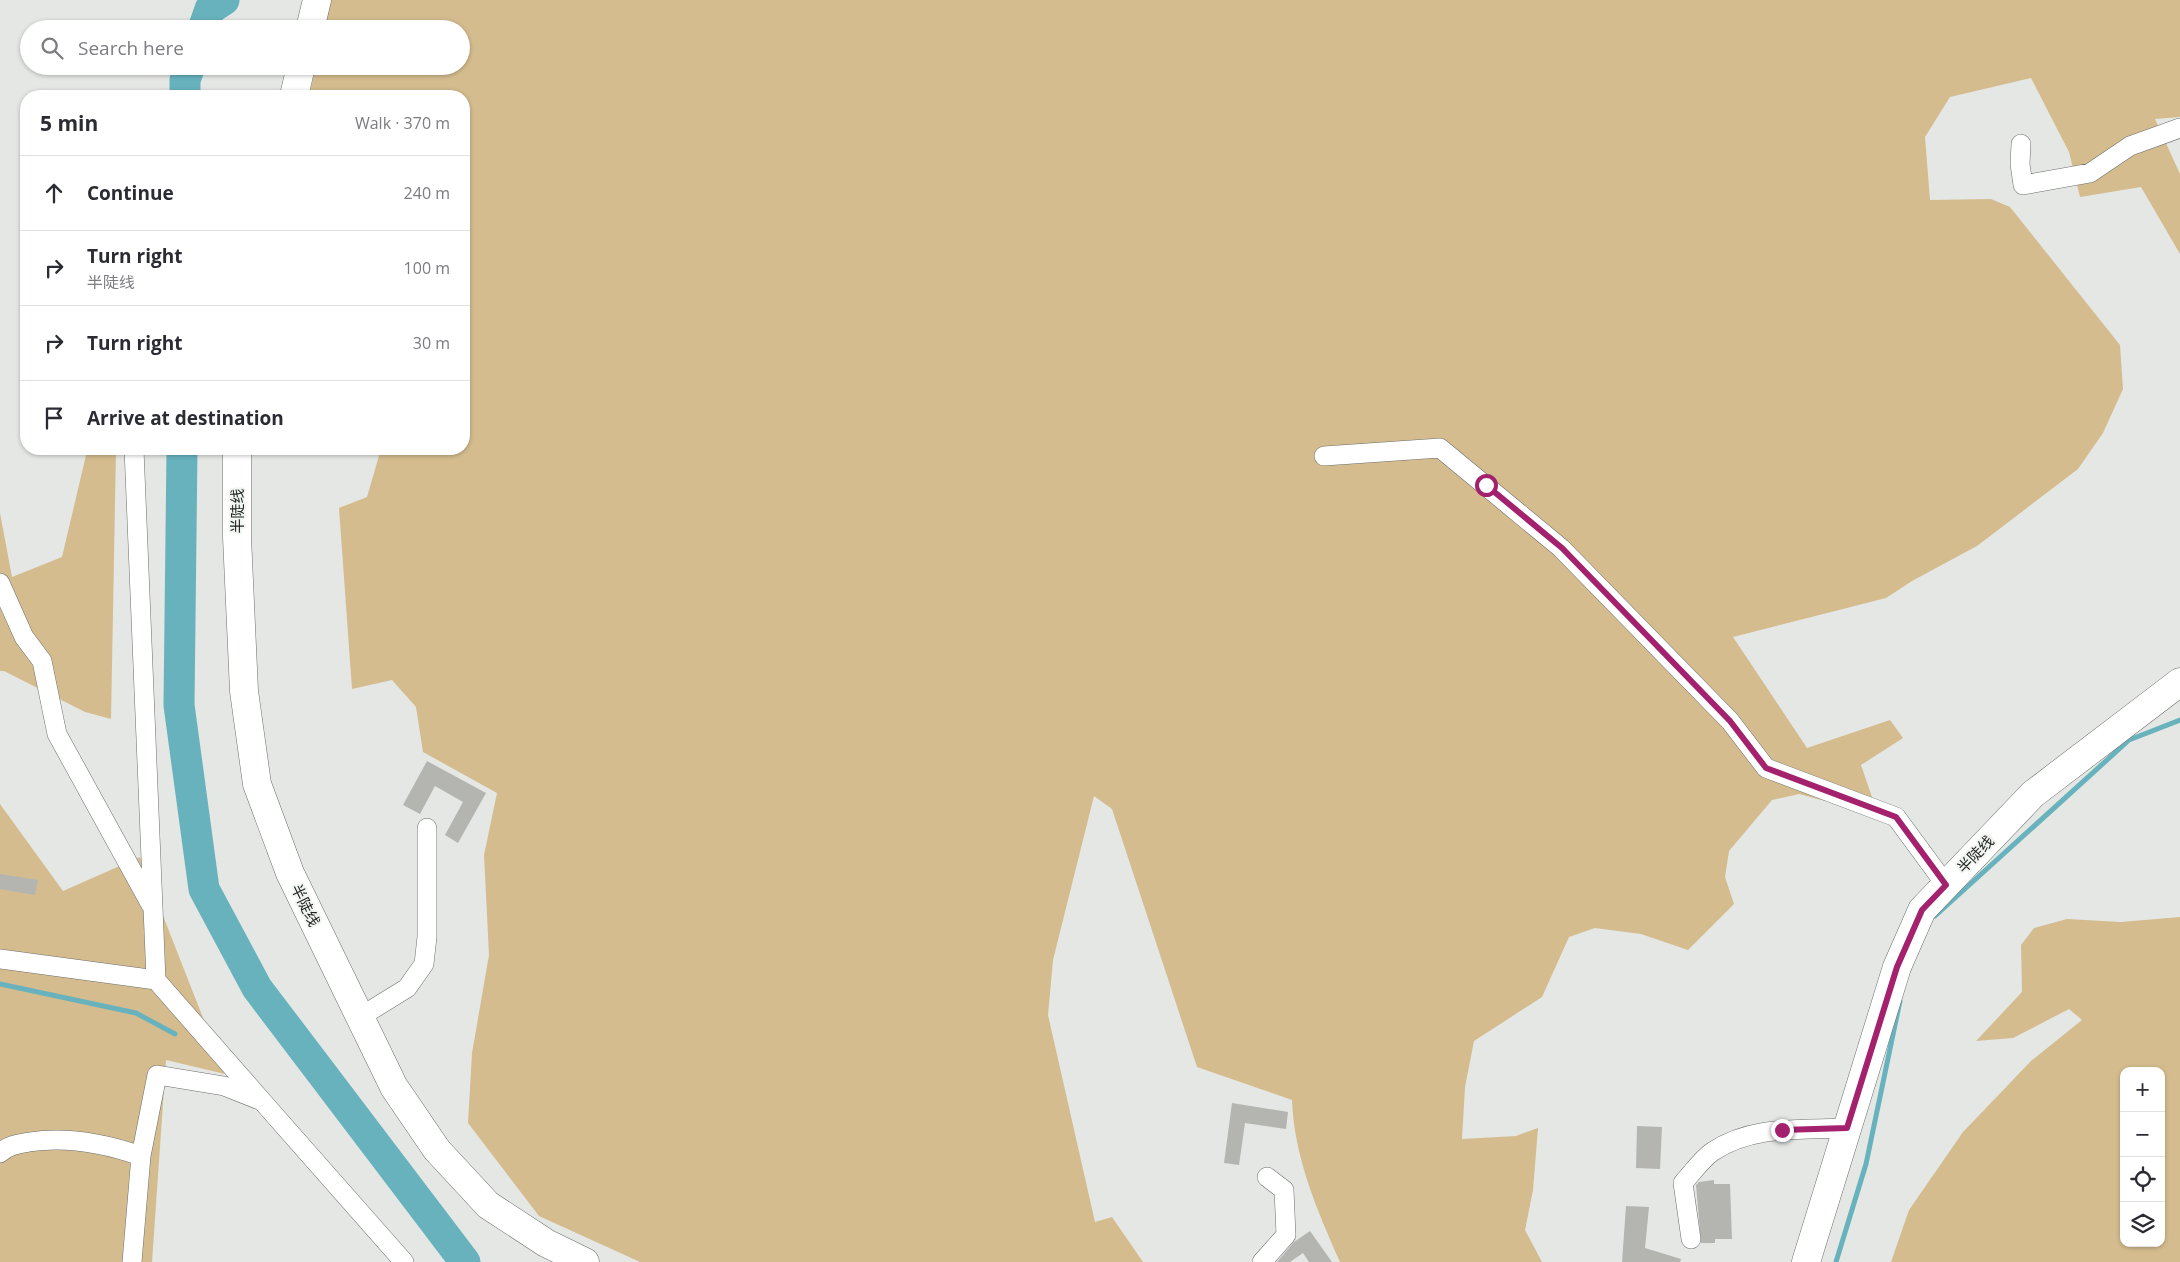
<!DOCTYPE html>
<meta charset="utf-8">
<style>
:root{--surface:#fff;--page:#f7f7f7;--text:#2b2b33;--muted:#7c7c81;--line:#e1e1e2}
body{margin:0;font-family:"Open Sans","Noto Sans SC",sans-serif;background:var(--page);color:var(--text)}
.controls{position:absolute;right:15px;bottom:15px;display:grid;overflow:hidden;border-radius:10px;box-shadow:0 1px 4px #0004}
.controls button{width:45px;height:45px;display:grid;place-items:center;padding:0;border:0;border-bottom:1px solid var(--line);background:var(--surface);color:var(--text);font:25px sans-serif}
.stop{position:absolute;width:15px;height:15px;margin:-11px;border:4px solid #a4216e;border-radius:50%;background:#fff}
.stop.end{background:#a4216e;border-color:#fff;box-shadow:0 1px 5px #0008}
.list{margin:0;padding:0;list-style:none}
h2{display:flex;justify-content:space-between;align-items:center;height:65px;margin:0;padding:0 20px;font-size:21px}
h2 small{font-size:16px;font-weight:400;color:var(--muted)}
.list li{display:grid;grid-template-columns:32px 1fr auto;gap:15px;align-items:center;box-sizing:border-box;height:75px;padding:0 20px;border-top:1px solid var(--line)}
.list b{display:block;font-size:19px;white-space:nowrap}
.list p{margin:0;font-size:16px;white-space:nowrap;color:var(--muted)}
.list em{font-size:16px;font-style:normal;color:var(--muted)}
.icon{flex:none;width:28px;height:28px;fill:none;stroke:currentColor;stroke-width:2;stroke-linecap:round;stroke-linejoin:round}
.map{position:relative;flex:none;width:2180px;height:1262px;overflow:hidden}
.search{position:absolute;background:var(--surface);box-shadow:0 1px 4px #0004;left:20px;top:20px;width:450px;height:55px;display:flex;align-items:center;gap:12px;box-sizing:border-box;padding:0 18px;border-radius:28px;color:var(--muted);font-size:19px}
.panel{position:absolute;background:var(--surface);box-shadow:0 1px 4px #0004;left:20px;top:90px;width:450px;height:365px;border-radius:20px}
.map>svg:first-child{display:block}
</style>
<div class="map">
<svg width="2180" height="1262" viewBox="0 0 2180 1262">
<rect width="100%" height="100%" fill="#e4e7e4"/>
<path fill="#d4bc8e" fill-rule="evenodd" d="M331 0H2180V117L2155 119 2180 174V254L2141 187 2080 197 2069 152 2031 78 1950 97 1925 137 1930 200 1991 199 2010 207 2120 345 2123 389 2103 433 2078 469 1977 546 1912 581 1886 598 1733 637 1807 748 1890 720 1903 738 1861 765 1872 797 1825 801 1799 794 1772 800 1729 851 1725 877 1734 904 1688 950 1641 934 1595 928 1569 937 1542 997 1474 1041 1465 1087 1462 1139 1516 1136 1538 1128 1533 1190 1525 1230 1542 1262H1340C1317 1210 1294 1157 1292 1100L1197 1067 1112 809 1094 796 1053 960 1048 1015 1095 1222 1112 1217 1143 1262H640L539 1216 468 1123 472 1053 489 955 484 855 497 793 423 752 416 707 392 680 352 689 339 508 367 497 381 449H464V96H309L316 66H461V29H324Z
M92 449H116L111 719 85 712 4 671H0V513L12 577 62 557 87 451Z
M0 804 63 891 140 857 225 1074 166 1060 152 1262H0Z
M2180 917V1262H1891L1909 1210 1963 1132 2031 1061 2082 1020 2069 1009 2013 1038 1976 1041 2022 992 2021 945 2034 928 2067 919 2121 922ZM2124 1071H2161V1243H2124Z"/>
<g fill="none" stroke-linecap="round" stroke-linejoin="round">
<path stroke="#68b2bd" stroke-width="5" d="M1935 916 2129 740 2180 720
M0 984 136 1013 175 1034
M1836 1262 1866 1164 1900 1001"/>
<path stroke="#68b2bd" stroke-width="31" d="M203 29 210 9 224 0
M185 96V80L190 66
M182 449 179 705 204 889 257 988 465 1262"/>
</g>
<path fill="#b4b5b1" d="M427 761 486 793 458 843 445 835 463 802 435 786 420 814 403 805Z
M0 874 38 880 35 895 0 889Z
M1232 1103 1288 1112 1286 1129 1245 1123 1239 1165 1224 1163Z
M1637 1126 1662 1127 1660 1169 1636 1168Z
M1714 1180V1184H1730L1732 1239H1715V1243H1701L1696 1185 1699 1182Z
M1626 1206 1649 1207 1645 1248 1681 1259 1680 1262H1622Z
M1310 1231 1332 1262H1309L1303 1253 1290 1262H1277L1294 1242Z"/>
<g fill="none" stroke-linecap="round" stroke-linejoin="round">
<defs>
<path id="street" d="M2021 144 2020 164 2023 185 2090 173 2130 146 2180 128
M134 449 156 980 262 1101
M1324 456 1440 448 1561 548 1730 721 1766 768 1896 817 1946 885
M0 583 24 637 42 661 57 734 151 905
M0 959 156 980
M360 1017 407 988 424 964 427 937V828
M0 1153C9 1145 17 1144 29 1142 67 1136 104 1143 141 1156L157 1075 224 1086 262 1101 404 1262
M1691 1239 1683 1183C1692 1173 1702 1159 1712 1152 1752 1125 1802 1130 1847 1128
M132 1262 141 1156
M1262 1262 1286 1235 1284 1190 1267 1177"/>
<path id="secondary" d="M310 29 317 0
M294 96 301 66
M237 449V537L244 691 257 784 290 873 394 1087 437 1150 488 1205 546 1243 585 1262
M1806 1262 1897 967 1922 910 2033 794 2180 682"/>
</defs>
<use href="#street" stroke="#6b6e6b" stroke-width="20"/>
<use href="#secondary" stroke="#6b6e6b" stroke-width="29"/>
<use href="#street" stroke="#fff" stroke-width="19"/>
<use href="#secondary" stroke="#fff" stroke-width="28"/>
</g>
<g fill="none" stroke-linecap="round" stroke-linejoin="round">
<path stroke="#a4216e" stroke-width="6" d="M1486 485 1562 548 1730 721 1766 768 1896 817 1946 885 1922 910 1897 967 1847 1128 1782 1130"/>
</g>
<g text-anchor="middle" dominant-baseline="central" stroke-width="4" stroke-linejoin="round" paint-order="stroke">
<g font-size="15" fill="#222322" stroke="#f1f5f1">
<text transform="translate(237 511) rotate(-90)">半陡线</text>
<text transform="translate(1975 854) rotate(-46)">半陡线</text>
<text transform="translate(306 905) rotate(64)">半陡线</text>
</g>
</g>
</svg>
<div class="controls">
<button>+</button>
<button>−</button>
<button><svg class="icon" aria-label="locate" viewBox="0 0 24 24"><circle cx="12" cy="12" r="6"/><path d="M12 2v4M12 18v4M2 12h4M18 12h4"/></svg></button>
<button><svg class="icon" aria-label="layers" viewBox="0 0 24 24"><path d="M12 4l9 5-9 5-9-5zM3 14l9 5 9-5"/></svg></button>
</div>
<div class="stop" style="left:1486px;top:485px"></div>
<div class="stop end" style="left:1782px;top:1130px"></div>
<div class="search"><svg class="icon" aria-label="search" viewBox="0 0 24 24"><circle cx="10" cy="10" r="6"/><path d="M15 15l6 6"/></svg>Search here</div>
<section class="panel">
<h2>5 min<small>Walk · 370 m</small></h2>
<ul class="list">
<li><svg class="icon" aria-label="ahead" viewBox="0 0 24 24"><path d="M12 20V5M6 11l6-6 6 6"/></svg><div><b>Continue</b></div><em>240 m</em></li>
<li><svg class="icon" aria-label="right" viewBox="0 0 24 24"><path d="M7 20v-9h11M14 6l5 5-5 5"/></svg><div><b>Turn right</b><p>半陡线</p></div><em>100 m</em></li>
<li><svg class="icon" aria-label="right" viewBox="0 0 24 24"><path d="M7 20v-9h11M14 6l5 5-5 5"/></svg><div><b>Turn right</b></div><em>30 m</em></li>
<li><svg class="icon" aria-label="arrive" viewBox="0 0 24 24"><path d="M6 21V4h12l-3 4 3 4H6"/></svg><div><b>Arrive at destination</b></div></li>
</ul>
</section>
</div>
